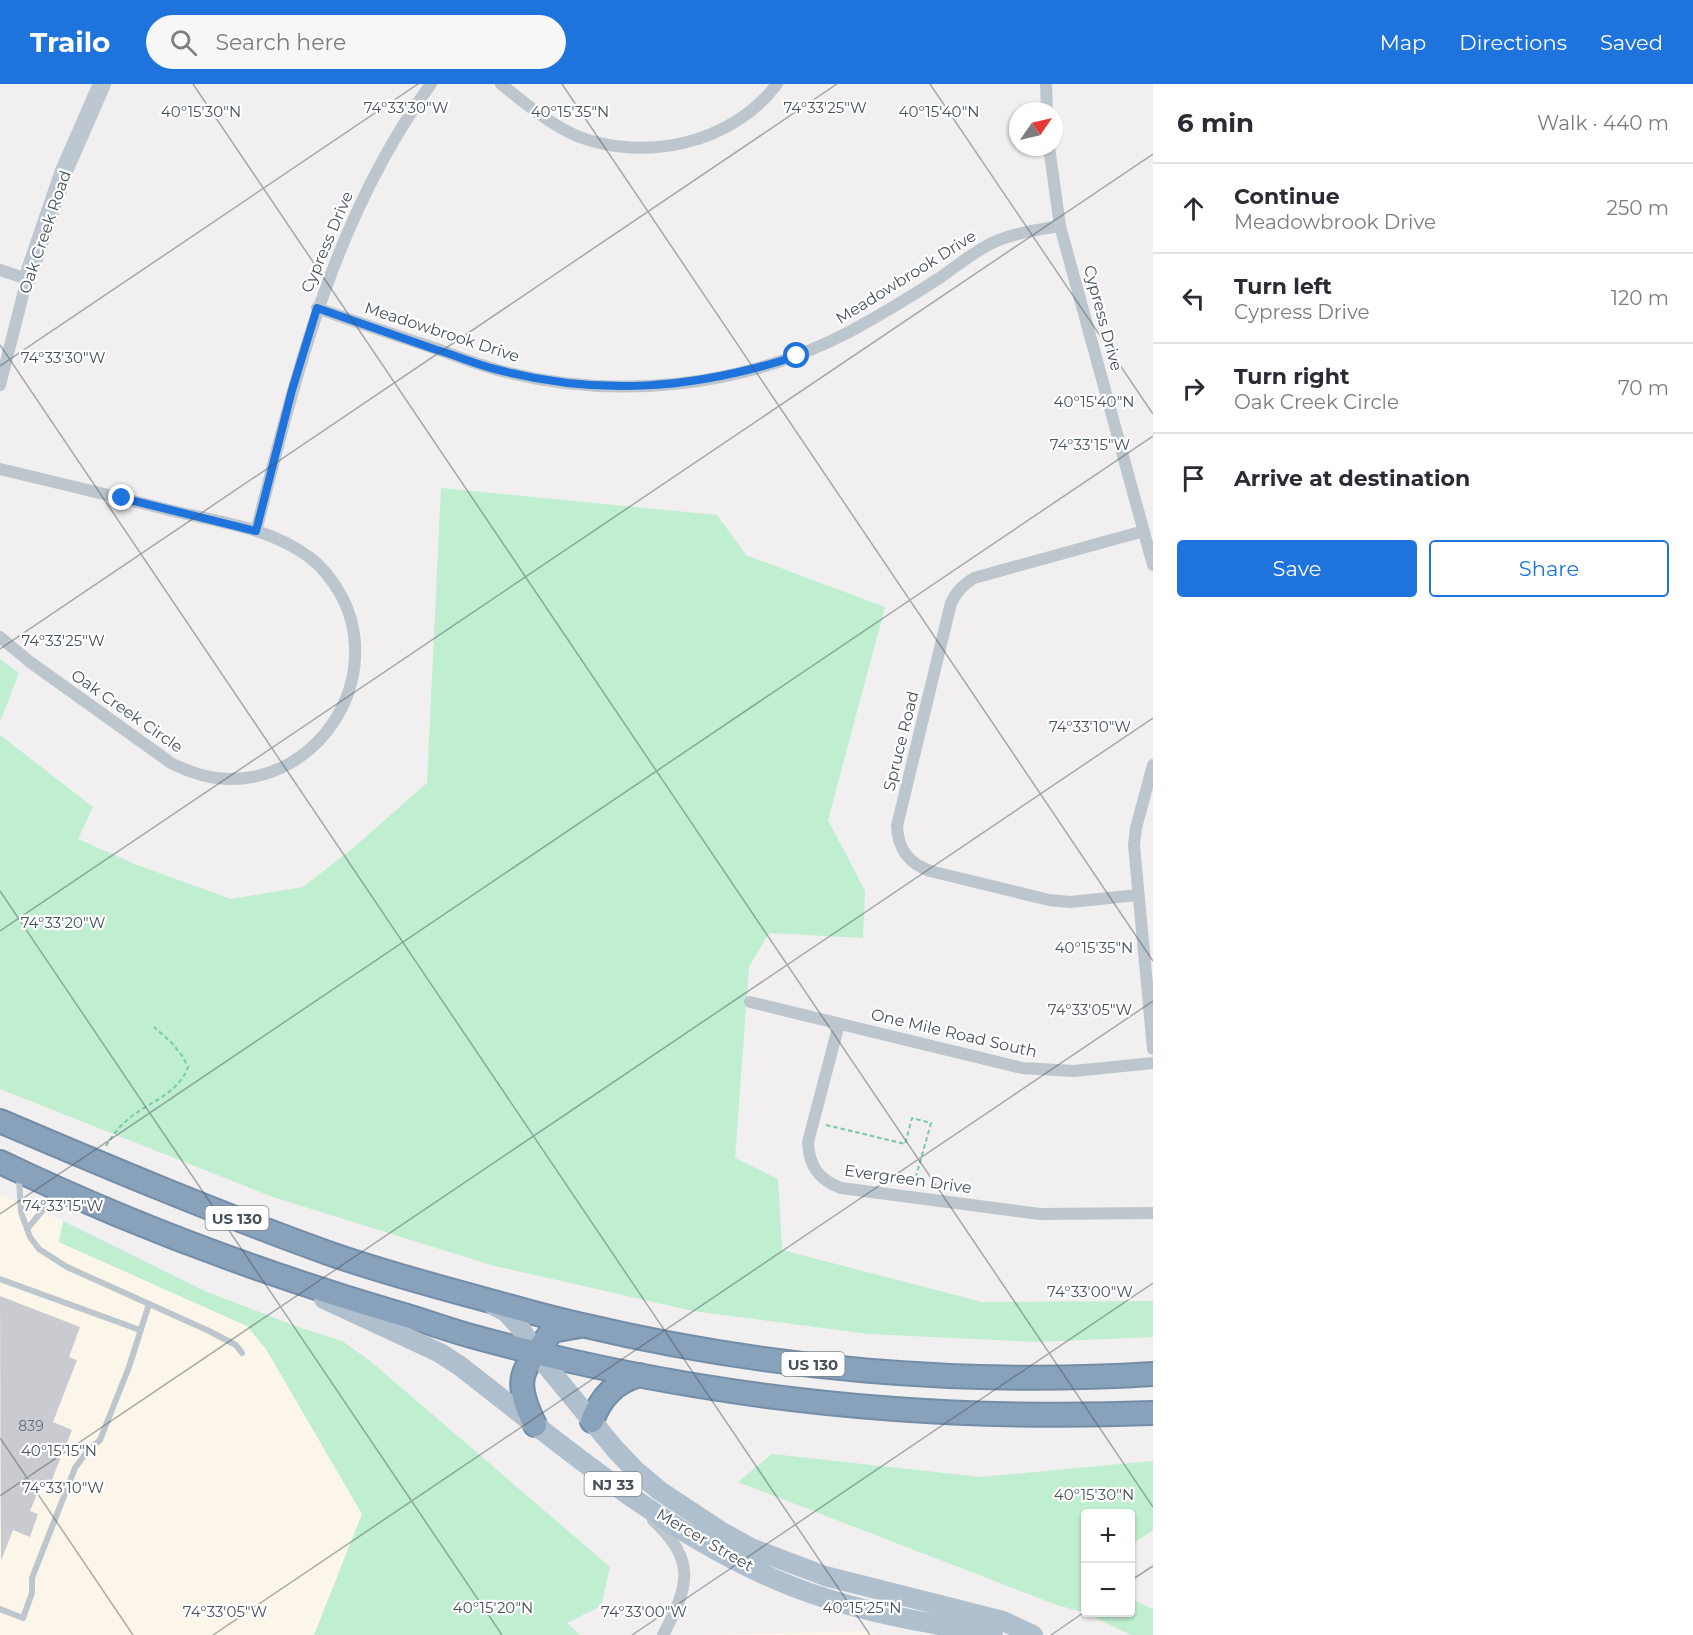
<!DOCTYPE html>
<meta charset="utf-8">
<style>
:root{--surface:#fff;--page:#f7f7f7;--text:#2b2b33;--muted:#7c7c81;--line:#e1e1e2;--accent:#1e73dc}
body{margin:0;font-family:Montserrat,sans-serif;background:var(--page);color:var(--text)}
.controls{position:absolute;right:18px;bottom:18px;display:grid;overflow:hidden;border-radius:6px;box-shadow:0 2px 4px #0004}
.controls button{width:54px;height:54px;display:grid;place-items:center;padding:0;border:0;border-bottom:2px solid var(--line);background:var(--surface);color:var(--text);font:30px sans-serif}
.compass{position:absolute;left:1009px;top:18px;width:54px;height:54px;border-radius:50%;background:var(--surface);box-shadow:0 2px 4px #0004;rotate:56deg}
.stop{position:absolute;width:18px;height:18px;margin:-14px;border:4px solid #1e73dc;border-radius:50%;background:#fff}
.stop.end{background:#1e73dc;border-color:#fff;box-shadow:0 2px 6px #0008}
.list{margin:0;padding:0;list-style:none}
h2{display:flex;justify-content:space-between;align-items:center;height:78px;margin:0;padding:0 24px;font-size:26px}
h2 small{font-size:20px;font-weight:400;color:var(--muted)}
.list li{display:grid;grid-template-columns:39px 1fr auto;gap:18px;align-items:center;box-sizing:border-box;height:90px;padding:0 24px;border-top:2px solid var(--line)}
.list b{display:block;font-size:22px;white-space:nowrap}
.list p{margin:0;font-size:20px;white-space:nowrap;color:var(--muted)}
.list em{font-size:20px;font-style:normal;color:var(--muted)}
.actions{display:flex;gap:12px;padding:18px 24px}
.actions a{flex:1;padding:14px 0;border:2px solid var(--accent);border-radius:6px;text-align:center;font-size:21px;color:var(--accent)}
.actions .main{background:var(--accent);color:#fff}
.icon{flex:none;width:33px;height:33px;fill:none;stroke:currentColor;stroke-width:2;stroke-linecap:round;stroke-linejoin:round}
.map{position:relative;flex:none;width:1153px;height:1551px;overflow:hidden}
header{display:flex;align-items:center;gap:36px;box-sizing:border-box;height:84px;padding:0 30px;background:var(--accent);color:#fff}
header strong{font-size:28px}
nav{display:flex;gap:33px;margin-inline-start:auto;font-size:21px}
.search{width:420px;height:54px;background:var(--page);display:flex;align-items:center;gap:15px;box-sizing:border-box;padding:0 21px;border-radius:33px;color:var(--muted);font-size:22px}
main{display:flex}
aside{flex:1;background:var(--surface)}
.map>svg:first-child{display:block}
</style>
<header>
<strong>Trailo</strong>
<div class="search"><svg class="icon" aria-label="search" viewBox="0 0 24 24"><circle cx="10" cy="10" r="6"/><path d="M15 15l6 6"/></svg>Search here</div>
<nav><a>Map</a><a>Directions</a><a>Saved</a></nav>
</header>
<main>
<div class="map">
<svg width="1153" height="1551" viewBox="0 0 1153 1551">
<rect width="100%" height="100%" fill="#f1efef"/>
<path fill="#fbf6e9" d="M0 1111 63 1137 60 1159 247 1242 266 1265 362 1430 314 1551H0Z
M863 1547 883 1551H706H707Z"/>
<path fill="#bfeed0" d="M441 404 717 431 746 471 885 523 828 736 865 807 863 854 769 849 749 883 735 1074 778 1095 782 1166 982 1218 1153 1217V1253L1037 1258 869 1250 693 1227 491 1181 273 1113 0 1005V651L93 723 78 755 137 781 231 815 303 803 353 764 427 699Z
M0 575 19 589 0 638Z
M63 1137 205 1207 298 1243 342 1257 369 1276 610 1483 601 1522 567 1539 580 1551H314L362 1430 266 1265 247 1242 59 1158Z
M772 1370 980 1393 1153 1377V1446L1131 1461 1130 1430H1086V1490L1083 1492 1085 1493 1086 1528H1130L1131 1515 1153 1525V1551H1131L1086 1529 1057 1521 738 1398Z"/>
<path fill="#c9cbd1" d="M0 1212 80 1243 69 1273 77 1276 53 1338 72 1346 49 1403 41 1400 30 1427 38 1430 30 1453 13 1446 1 1477Z"/>
<g fill="none" stroke-linecap="round" stroke-linejoin="round">
<defs>
<path id="highway" d="M0 1037C108 1083 217 1129 328 1169 379 1187 431 1201 483 1215 516 1224 549 1234 582 1241 767 1285 963 1302 1153 1290
M0 1078C127 1139 261 1189 397 1229 422 1236 446 1245 471 1252 695 1314 921 1338 1153 1329
M592 1337C601 1313 615 1298 640 1291
M535 1341C511 1292 523 1287 552 1247L580 1242"/>
</defs>
<use href="#highway" stroke="#738da8" stroke-width="26"/>
<path stroke="#78cba1" stroke-width="2" stroke-dasharray="4.5 3" stroke-linecap="butt" d="M826 1041 905 1060 912 1034 931 1039 915 1096 916 1100
M106 1062C111 1054 117 1045 124 1039 145 1018 177 1013 188 983L183 973 172 959 154 943"/>
<path stroke="#bdc6cd" stroke-width="6" d="M19 1093 21 1128 30 1153 39 1165 67 1183 207 1246 236 1261 242 1269
M28 1144 56 1110
M0 1195 140 1246
M0 1525 23 1534 32 1509V1494L75 1384 86 1369 100 1356 129 1283 149 1220"/>
<path stroke="#bdc6cd" stroke-width="12" d="M501 0C525 19 549 40 577 52 645 79 733 59 777 0
M1046 0 1047 27
M1049 63 1060 142 1153 481
M0 186 27 195 0 301
M317 224C356 238 395 251 434 264 453 271 473 279 494 285 612 318 743 304 851 247 882 230 912 212 941 193 958 181 975 167 994 158 1015 149 1037 146 1060 142
M0 385C59 399 118 413 177 428 222 438 272 445 309 473 323 483 333 497 341 511 385 593 321 697 228 695 207 695 189 688 171 679L30 578 0 553
M256 447C296 291 334 132 431 0
M1153 681 1136 744 1134 761 1153 965
M1138 811 1070 818 1049 816 930 787C908 779 898 765 897 742L951 519C957 507 963 501 974 494L1144 447
M750 918 1022 984 1074 987 1153 979
M839 940 808 1058C809 1082 819 1096 841 1104L1040 1130 1153 1129
M653 1436C697 1477 689 1502 663 1551"/>
<path stroke="#bdc7d2" stroke-width="18" d="M27 195 64 87 102 0"/>
<path stroke="#afbfcd" stroke-width="20" d="M324 1215 440 1269 460 1282C563 1362 668 1453 791 1502 856 1528 925 1538 993 1551
M493 1221 506 1228 519 1242 536 1269 615 1365 636 1387 660 1407 722 1448 751 1464 825 1492 1003 1537 1033 1551"/>
<use href="#highway" stroke="#88a2bc" stroke-width="22"/>
</g>
<g fill="none" stroke-linecap="round" stroke-linejoin="round">
<path stroke="#1e73dc" stroke-width="8" d="M122 414 256 447 292 306 317 224C356 238 395 251 434 265 455 271 475 280 495 285 601 313 694 305 797 272"/>
</g>
<path fill="none" stroke="#47525c" stroke-width="1.5" stroke-opacity="0.45" d="M193 0 1153 1423M562 0 1153 877M930 0 1153 330M0 261 870 1551M0 282 418 0M0 565 837 0M0 807 502 1551M0 847 1153 70M0 1130 1153 352M0 1354 133 1551M0 1412 1153 634M1130 1497 1153 1482M213 1551 1153 917M632 1551 1153 1199M1051 1551 1086 1527"/>
<g text-anchor="middle" dominant-baseline="central" stroke-width="4.5" stroke-linejoin="round" paint-order="stroke">
<g font-size="14" fill="#687079">
<text x="31" y="1342">839</text>
</g>
<g fill="#fff" stroke="#7e868d" stroke-width="1.5">
<rect x="205.5" y="1122" width="63" height="24" rx="4.5"/>
<rect x="781.5" y="1268" width="63" height="24" rx="4.5"/>
<rect x="584.5" y="1388" width="57" height="24" rx="4.5"/>
</g>
<g font-size="15" font-weight="bold" fill="#47525c">
<text x="237" y="1134">US 130</text>
<text x="813" y="1280">US 130</text>
<text x="613" y="1400">NJ 33</text>
</g>
<g font-size="16" fill="#47525c" stroke="#fff">
<text transform="translate(45 148) rotate(-71)">Oak Creek Road</text>
<text transform="translate(327 158) rotate(-67)">Cypress Drive</text>
<text transform="translate(906 193) rotate(-32)">Meadowbrook Drive</text>
<text transform="translate(1103 234) rotate(75)">Cypress Drive</text>
<text transform="translate(442 248) rotate(18)">Meadowbrook Drive</text>
<text transform="translate(127 627) rotate(35)">Oak Creek Circle</text>
<text transform="translate(901 657) rotate(-76)">Spruce Road</text>
<text transform="translate(954 949) rotate(13)">One Mile Road South</text>
<text transform="translate(908 1095) rotate(8)">Evergreen Drive</text>
<text transform="translate(705 1456) rotate(30)">Mercer Street</text>
</g>
</g>
<g font-size="15" text-anchor="middle" fill="#47525c" stroke="#fff" stroke-width="4.5" stroke-linejoin="round" paint-order="stroke">
<text x="406" y="29">74°33'30"W</text>
<text x="825" y="29">74°33'25"W</text>
<text x="201" y="33">40°15'30"N</text>
<text x="939" y="33">40°15'40"N</text>
<text x="570" y="33">40°15'35"N</text>
<text x="63" y="279">74°33'30"W</text>
<text x="1094" y="323">40°15'40"N</text>
<text x="1090" y="366">74°33'15"W</text>
<text x="63" y="562">74°33'25"W</text>
<text x="1090" y="648">74°33'10"W</text>
<text x="63" y="844">74°33'20"W</text>
<text x="1094" y="869">40°15'35"N</text>
<text x="1090" y="931">74°33'05"W</text>
<text x="63" y="1127">74°33'15"W</text>
<text x="1090" y="1213">74°33'00"W</text>
<text x="59" y="1372">40°15'15"N</text>
<text x="63" y="1409">74°33'10"W</text>
<text x="1094" y="1416">40°15'30"N</text>
<text x="493" y="1529">40°15'20"N</text>
<text x="862" y="1529">40°15'25"N</text>
<text x="225" y="1533">74°33'05"W</text>
<text x="644" y="1533">74°33'00"W</text>
</g>
</svg>
<div class="controls">
<button>+</button>
<button>−</button>
</div>
<svg class="compass" viewBox="-18 -18 36 36"><path d="M0-13l5 13h-10z" fill="#e53935"/><path d="M0 13l5-13h-10z" fill="#7c7c81"/></svg>
<div class="stop" style="left:797px;top:272px"></div>
<div class="stop end" style="left:122px;top:414px"></div>
</div>
<aside>
<h2>6 min<small>Walk · 440 m</small></h2>
<ul class="list">
<li><svg class="icon" aria-label="ahead" viewBox="0 0 24 24"><path d="M12 20V5M6 11l6-6 6 6"/></svg><div><b>Continue</b><p>Meadowbrook Drive</p></div><em>250 m</em></li>
<li><svg class="icon" aria-label="left" viewBox="0 0 24 24"><path d="M17 20v-9H6M10 6l-5 5 5 5"/></svg><div><b>Turn left</b><p>Cypress Drive</p></div><em>120 m</em></li>
<li><svg class="icon" aria-label="right" viewBox="0 0 24 24"><path d="M7 20v-9h11M14 6l5 5-5 5"/></svg><div><b>Turn right</b><p>Oak Creek Circle</p></div><em>70 m</em></li>
<li><svg class="icon" aria-label="arrive" viewBox="0 0 24 24"><path d="M6 21V4h12l-3 4 3 4H6"/></svg><div><b>Arrive at destination</b></div></li>
</ul>
<div class="actions"><a class="main">Save</a><a>Share</a></div>
</aside>
</main>
